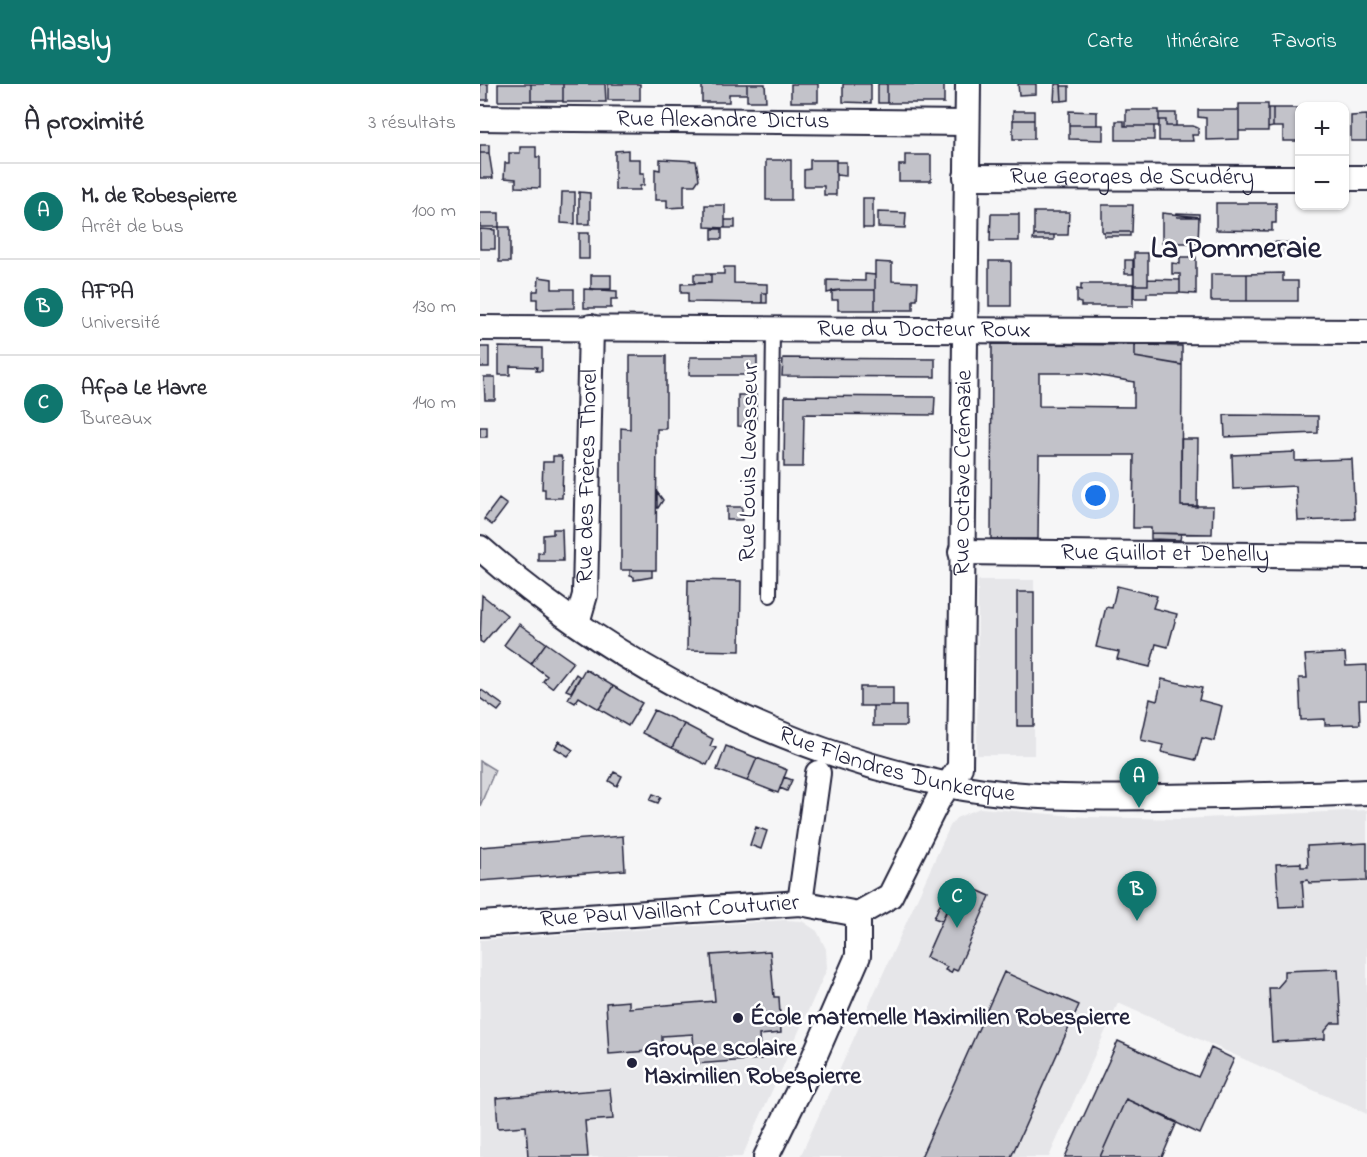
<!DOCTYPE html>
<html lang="fr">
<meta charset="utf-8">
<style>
:root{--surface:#fff;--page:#f2f2f3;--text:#2b2b33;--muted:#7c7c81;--line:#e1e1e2;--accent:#0f766e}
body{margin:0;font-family:"Indie Flower",sans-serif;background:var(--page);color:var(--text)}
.controls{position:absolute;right:18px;top:18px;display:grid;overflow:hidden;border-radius:12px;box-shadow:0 2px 4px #0004}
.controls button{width:54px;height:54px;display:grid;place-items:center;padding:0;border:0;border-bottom:2px solid var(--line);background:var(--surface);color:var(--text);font:30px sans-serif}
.you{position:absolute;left:616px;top:412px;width:21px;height:21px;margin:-15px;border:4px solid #fff;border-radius:50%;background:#1a73e8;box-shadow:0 0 0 9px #1a73e833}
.badge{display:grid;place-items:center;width:39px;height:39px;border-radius:50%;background:var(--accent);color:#fff;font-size:20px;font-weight:700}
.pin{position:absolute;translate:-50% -50px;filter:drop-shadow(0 2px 3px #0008)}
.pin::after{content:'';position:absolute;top:32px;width:21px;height:18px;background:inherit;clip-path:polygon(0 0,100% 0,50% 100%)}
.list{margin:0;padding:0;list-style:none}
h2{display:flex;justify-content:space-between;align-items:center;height:78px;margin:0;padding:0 24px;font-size:26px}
h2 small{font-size:20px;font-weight:400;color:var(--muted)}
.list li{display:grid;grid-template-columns:39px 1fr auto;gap:18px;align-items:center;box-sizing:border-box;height:96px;padding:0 24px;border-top:2px solid var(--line)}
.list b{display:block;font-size:22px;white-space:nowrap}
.list p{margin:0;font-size:20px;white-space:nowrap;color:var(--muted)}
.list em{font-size:20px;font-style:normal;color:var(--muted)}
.map{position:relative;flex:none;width:887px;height:1073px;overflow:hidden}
header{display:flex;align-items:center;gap:36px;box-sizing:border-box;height:84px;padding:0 30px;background:var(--accent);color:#fff}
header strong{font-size:28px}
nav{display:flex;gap:33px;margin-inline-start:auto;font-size:21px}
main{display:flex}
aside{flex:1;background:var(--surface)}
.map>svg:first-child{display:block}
</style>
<header>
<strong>Atlasly</strong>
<nav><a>Carte</a><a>Itinéraire</a><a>Favoris</a></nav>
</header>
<main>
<aside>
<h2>À proximité<small>3 résultats</small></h2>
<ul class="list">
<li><span class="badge">A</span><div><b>M. de Robespierre</b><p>Arrêt de bus</p></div><em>100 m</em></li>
<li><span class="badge">B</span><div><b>AFPA</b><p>Université</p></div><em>130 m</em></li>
<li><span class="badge">C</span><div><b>Afpa Le Havre</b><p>Bureaux</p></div><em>140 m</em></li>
</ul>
</aside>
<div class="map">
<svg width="887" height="1073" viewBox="0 0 887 1073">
<rect width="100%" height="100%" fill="#f6f6f7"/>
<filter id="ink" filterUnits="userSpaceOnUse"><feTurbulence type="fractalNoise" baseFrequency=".0167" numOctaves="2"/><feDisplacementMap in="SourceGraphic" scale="12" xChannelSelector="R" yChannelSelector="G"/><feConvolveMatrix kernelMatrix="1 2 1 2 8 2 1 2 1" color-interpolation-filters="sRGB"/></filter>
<g filter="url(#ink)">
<path fill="#e6e6e9" d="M498 496H554V671H497Z
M500 724 606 733 702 735 887 726V1030L638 919 569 1073H320L470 742 476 734Z
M305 836 322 837 337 847 346 865 347 885 262 1073H0V856Z"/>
<path fill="#d7d7db" stroke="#7c7c8b" stroke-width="1.5" d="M0 677 15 686 0 722Z"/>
<path fill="#c2c2c9" stroke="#22223b" stroke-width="1.5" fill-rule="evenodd" d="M0 0H8V16H0Z
M18 0H51V17H18Z
M51 0H83V17H51Z
M83 0H125L126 18H83Z
M128 0H160V16H128Z
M222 0H267V10H249V18H222Z
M267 0H285L286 17H267Z
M311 0H338V18H311Z
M391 0V19L363 18V0Z
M398 0H407V19H398Z
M407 0H464V19H407Z
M538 0H556V10L539 11Z
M575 0H581L582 17H574Z
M581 2H589V16L582 17Z
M759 20H788V47H759Z
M788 24H793V43L788 44Z
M793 24H820V57H803V43H793Z
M646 26H679V42H646Z
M718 26H759V55L726 56V34L718 33Z
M533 27H554V36H533Z
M589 27 617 28V41H589Z
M679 29H696V42H686V36H679Z
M887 31V57H871V32Z
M533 36H554V55H533Z
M679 36H686V42H713L718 44V51H712L713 57H679Z
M636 37H644V42H674V56H636Z
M589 41H623V56L589 55Z
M0 61H9V69H0Z
M40 63H56V73H60V104L36 103V95L24 94 25 79H29V69H40Z
M148 66V75H160V89H164V101L160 102V106H135V67Z
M0 69H9L13 94H0Z
M425 71H451V97H419V81H425Z
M180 75 216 77 219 95 215 101H204V123L187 124V116H175V85L180 86Z
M286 76H311V116H286Z
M330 76H356V111H344V102H324V86L330 85Z
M356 78H366V92L356 91Z
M82 108H95V140L81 139Z
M99 108 110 109V140H99Z
M383 114H393V144H383Z
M736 119H796V139H792V147L736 146Z
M225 121H245V144L225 143Z
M622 121H653L652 148H622Z
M398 128 426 129 425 144 398 143Z
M554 128H589L588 151H554Z
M0 129H19V143H0Z
M682 129 719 133 718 159H682Z
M697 129 719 130V133H697Z
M511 130H539V157H510Z
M245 136H255V144H245Z
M19 143H30V178H19Z
M0 145 15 146V165H0Z
M232 145H242V155H232Z
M624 148H650V152H624Z
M99 149H109V175H99Z
M554 151H574V156H553Z
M790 158 816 159V170H790Z
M654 169H668V201H654Z
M700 173H716V210L700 209V190H692V179L700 180Z
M645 176H653V190H645Z
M509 177H531V222H509Z
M395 178 412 179V197L438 198 437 216H433V226H395Z
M244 183H254V199L287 200V209H282V219L208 218V209H201V200L231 199V190H244Z
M803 189V197H818V217H767V190Z
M214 190H231V199H214Z
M385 190 395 191V206H360L347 209V196L385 197Z
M731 190H767V217H731Z
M111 191H131V205H111Z
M59 193 72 195V205H94V224L57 225V215H53V207H58Z
M668 195 700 196V209H667V214H654V201H668Z
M601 200H653V222H601V219L597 218V205L601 206Z
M104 205 137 207V215H131V224H104Z
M360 206H395V226H358V216H352V207Z
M282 209H287V219H282Z
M512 260 655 261V273L702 281 701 422H733L732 450 671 449V444H653L654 371H559L558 455H511ZM559 289H604L654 298V323L559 322Z
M655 261 702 262V281L655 273Z
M0 263H9V283H0Z
M19 263 62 264V287H56L57 283 30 282V291H19Z
M150 272H186V345H177L176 486H141V344L150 345Z
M210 273H277V291H209Z
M303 274 455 275V293L302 292Z
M4 293H15V316H5Z
M258 311H276V343L258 342Z
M305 312 455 313 454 331 324 330 323 383H304Z
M744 331 838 332V349L745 353Z
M0 343H7V353H0Z
M701 355H718L717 423 701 422Z
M815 368V377L872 375 875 435 818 437 816 402 753 405 752 371Z
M73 372H81L83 378 82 414H65V405H62L63 378H73Z
M177 408 183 416 178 424H177Z
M19 415 27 421 12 441 4 435Z
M247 423H262V436H247Z
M73 445H82L83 477H58V468L63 469V451L73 450Z
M671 449 701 450 700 456 671 455Z
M150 486H172V493L154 496V493L150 492Z
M208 496 261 497 260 567 207 566Z
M637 502 677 512 673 524 697 530 688 563 676 560 670 583 637 575 639 568 616 563 626 523 632 524Z
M537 508H554V642H537Z
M2 511 27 531 3 559 0 557Z
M39 540 66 559 51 580 24 561Z
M66 559 93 578 72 604 63 597 67 592 51 580Z
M865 569 866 582 887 581V616H879L880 640 845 641V635L821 636 819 594H827L825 571Z
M105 585 133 602 119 625 99 613 95 619 88 615Z
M96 590 100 593 91 608 86 606Z
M682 595 722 604 719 616 742 622 734 657 722 654 716 676 681 668 683 661 661 656 670 615 677 617Z
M133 602 162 619 148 642 119 625Z
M380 603H413V622H380Z
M0 605 23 621 18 627 0 614Z
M393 622H426V642H393Z
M174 626 204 640 192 664 162 649Z
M204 640 233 655 230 662 236 664 227 681 192 664Z
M79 657 93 666 88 672 75 664Z
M246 662 277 674 267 697 237 686Z
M277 674 307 686 298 709 267 697Z
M134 688 142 692 137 702 129 697Z
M304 693 312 696 307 707 300 704Z
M173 710 181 713 178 719 170 716Z
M276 743 287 747 281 765 270 761Z
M143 752 145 786 0 797V763Z
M887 759V797L829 799 828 796 822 797 824 822 799 823 796 780 821 779V783H828L827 762Z
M479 798 510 812 477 887 473 885 471 889 465 886 467 883 446 873Z
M460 820 468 824 462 837 454 834Z
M290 867 294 913H299L301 949 279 951 281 975 215 980 213 950 182 952V966L129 970 126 919 149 917V924L235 917 231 871Z
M858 885 861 939H852L845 947V955L792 958 789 904H797L804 896V887Z
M524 888 599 921 531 1073H441Z
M638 957 718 993 731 964 754 975 720 1050 646 1015 620 1073H585Z
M130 1005 133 1035 105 1037 108 1073H48L46 1042 18 1044 16 1014Z
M646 1015 697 1038 682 1073H620Z"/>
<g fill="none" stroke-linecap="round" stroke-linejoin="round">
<defs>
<path id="lane" d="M290 512 293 244"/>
<g id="street">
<path id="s1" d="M0 34 487 39"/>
<path id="s2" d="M486 93 820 94"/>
<path d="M864 94H887"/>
<path id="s3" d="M0 244 887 248"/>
<path id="s4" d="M0 464C132 580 295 665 468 701 536 715 608 714 677 713 747 712 817 711 887 708"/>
<path id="s5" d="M481 468 887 472"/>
<path id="s6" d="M97 539 105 511 111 243"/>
<path d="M320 819 338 689"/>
<path id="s7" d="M0 840 320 819 378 830"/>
<path id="s8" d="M286 1073 325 994 378 872V830L410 812 458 716 480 683 488 0"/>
</g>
</defs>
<use href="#lane" stroke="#22223b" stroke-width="16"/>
<use href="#street" stroke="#22223b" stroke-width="28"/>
<use href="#lane" stroke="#fff" stroke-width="12"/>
<use href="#street" stroke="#fff" stroke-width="24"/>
</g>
</g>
<g fill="#22223b" stroke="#fff" stroke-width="2">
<circle cx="258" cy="934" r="6"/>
<circle cx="152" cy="979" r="6"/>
</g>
<g text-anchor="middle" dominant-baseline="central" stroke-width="5" stroke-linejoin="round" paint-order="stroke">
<g font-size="24" fill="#22223b" stroke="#fff">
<text stroke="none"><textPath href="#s1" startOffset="243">Rue Alexandre Dictus</textPath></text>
<text stroke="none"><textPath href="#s2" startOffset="166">Rue Georges de Scudéry</textPath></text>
<text stroke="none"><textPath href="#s3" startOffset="444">Rue du Docteur Roux</textPath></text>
<text transform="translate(270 378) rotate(-89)">Rue Louis Levasseur</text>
<text stroke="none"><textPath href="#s8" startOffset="741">Rue Octave Crémazie</textPath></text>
<text stroke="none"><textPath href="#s6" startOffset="148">Rue des Frères Thorel</textPath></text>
<text stroke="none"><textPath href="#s5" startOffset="204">Rue Guillot et Dehelly</textPath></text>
<text stroke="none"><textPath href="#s4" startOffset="476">Rue Flandres Dunkerque</textPath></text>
<text stroke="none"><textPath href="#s7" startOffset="190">Rue Paul Vaillant Couturier</textPath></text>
</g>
<g font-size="24" font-weight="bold" fill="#22223b" stroke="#fff" text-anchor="start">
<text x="270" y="934">École maternelle Maximilien Robespierre</text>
<text x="164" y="965">Groupe scolaire<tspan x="164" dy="28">Maximilien Robespierre</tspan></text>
</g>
<g font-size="30" font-weight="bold" fill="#22223b" stroke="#fff">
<text x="756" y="166">La Pommeraie</text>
</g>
</g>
</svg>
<div class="controls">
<button>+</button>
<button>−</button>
</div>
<div class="you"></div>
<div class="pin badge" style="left:659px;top:724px">A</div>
<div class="pin badge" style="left:657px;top:837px">B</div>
<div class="pin badge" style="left:477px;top:844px">C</div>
</div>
</main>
